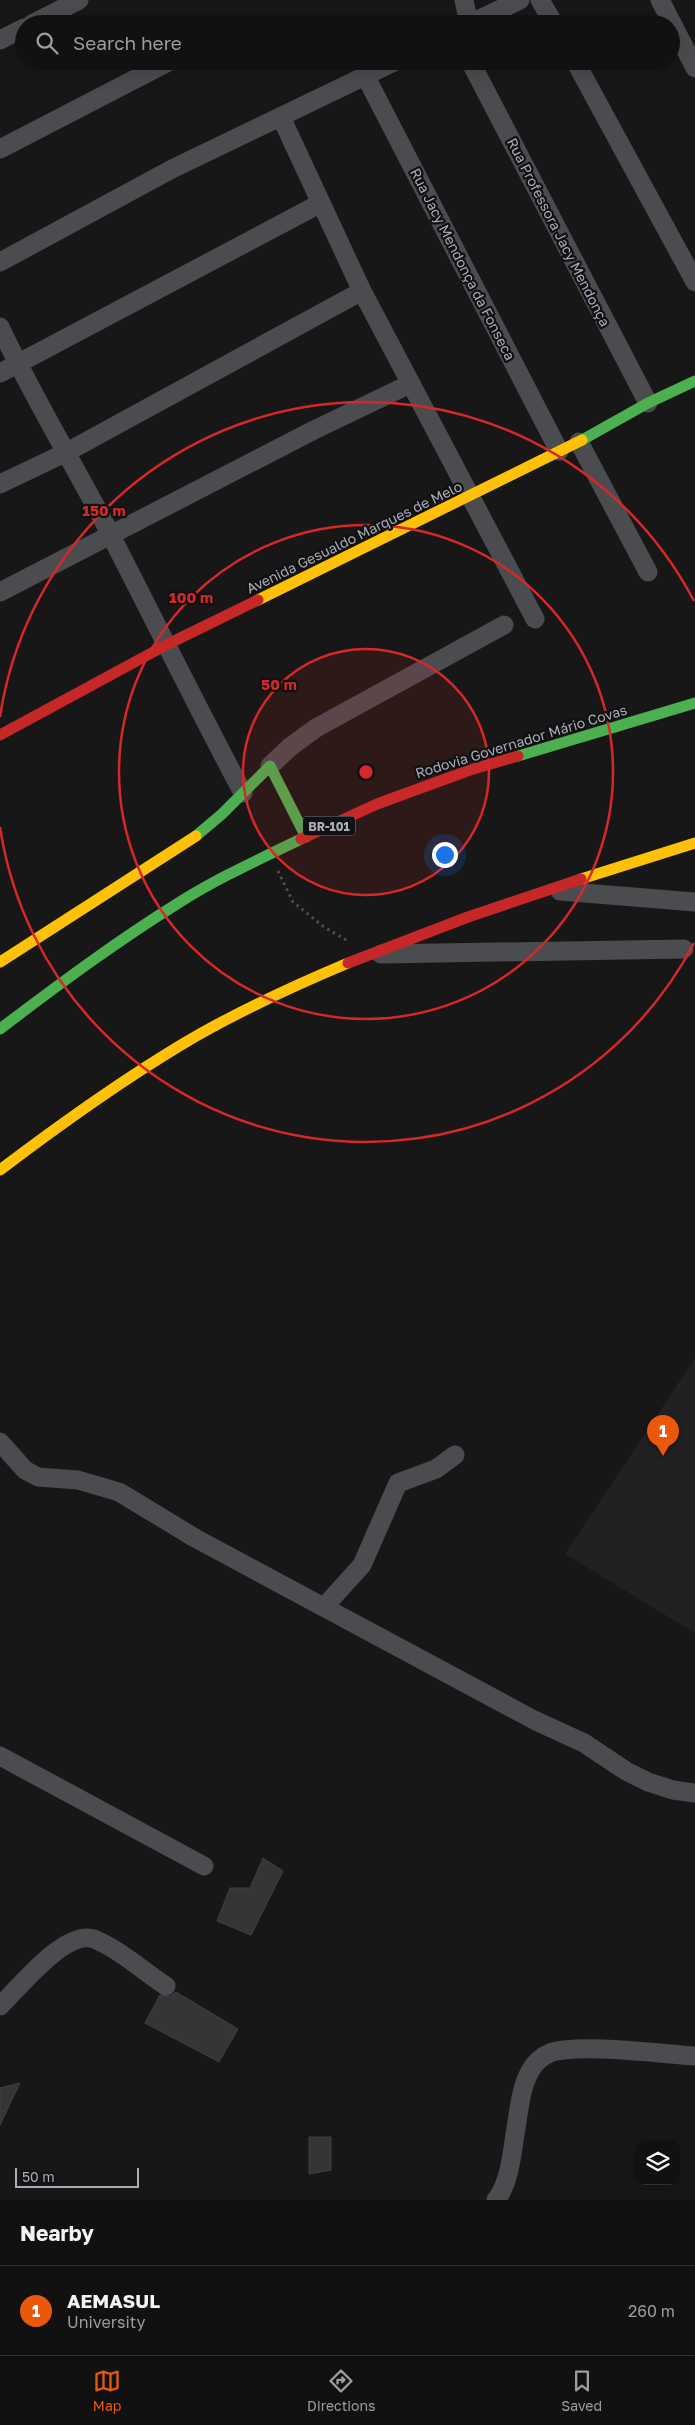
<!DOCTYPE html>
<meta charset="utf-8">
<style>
:root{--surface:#111;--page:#1e1f1f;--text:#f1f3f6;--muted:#9c9d9f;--line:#303131;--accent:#ea580c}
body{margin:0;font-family:"Golos Text",sans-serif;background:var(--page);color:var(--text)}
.controls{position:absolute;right:15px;bottom:15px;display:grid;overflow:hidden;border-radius:10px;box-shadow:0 5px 20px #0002}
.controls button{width:45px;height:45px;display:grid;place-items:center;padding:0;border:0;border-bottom:1px solid var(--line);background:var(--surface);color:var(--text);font:25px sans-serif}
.scale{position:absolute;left:15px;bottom:12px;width:124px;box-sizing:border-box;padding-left:5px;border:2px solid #a8adb8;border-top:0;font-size:14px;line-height:18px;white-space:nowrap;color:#a8adb8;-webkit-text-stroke:4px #111113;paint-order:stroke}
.you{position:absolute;left:444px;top:854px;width:18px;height:18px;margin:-12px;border:4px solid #fff;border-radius:50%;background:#1a73e8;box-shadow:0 0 0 8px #1a73e833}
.badge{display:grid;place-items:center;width:32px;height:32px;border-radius:50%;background:var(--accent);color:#fff;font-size:16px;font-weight:700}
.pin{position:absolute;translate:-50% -41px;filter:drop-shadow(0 1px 2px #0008)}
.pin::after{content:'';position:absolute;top:26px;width:18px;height:15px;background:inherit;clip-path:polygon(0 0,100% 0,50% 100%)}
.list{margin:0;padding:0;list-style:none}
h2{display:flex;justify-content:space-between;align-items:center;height:65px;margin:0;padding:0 20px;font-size:21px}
h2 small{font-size:16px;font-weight:400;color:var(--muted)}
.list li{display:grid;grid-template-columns:32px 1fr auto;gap:15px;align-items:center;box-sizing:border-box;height:90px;padding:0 20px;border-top:1px solid var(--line)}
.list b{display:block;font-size:19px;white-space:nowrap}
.list p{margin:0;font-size:16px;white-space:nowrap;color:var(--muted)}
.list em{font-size:16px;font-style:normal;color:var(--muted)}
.icon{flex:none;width:28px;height:28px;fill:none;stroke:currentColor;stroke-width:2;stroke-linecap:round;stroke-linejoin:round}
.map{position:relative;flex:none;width:695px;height:2200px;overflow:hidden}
.search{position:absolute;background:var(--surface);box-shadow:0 5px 20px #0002;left:15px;right:15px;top:15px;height:55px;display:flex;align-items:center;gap:12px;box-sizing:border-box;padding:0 18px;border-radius:28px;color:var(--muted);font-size:19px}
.sheet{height:155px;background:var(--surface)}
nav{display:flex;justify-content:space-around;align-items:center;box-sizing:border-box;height:70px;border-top:1px solid var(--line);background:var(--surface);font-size:14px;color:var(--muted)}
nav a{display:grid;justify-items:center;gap:2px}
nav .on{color:var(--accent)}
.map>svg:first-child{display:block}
</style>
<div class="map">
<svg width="695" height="2200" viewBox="0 0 695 2200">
<rect width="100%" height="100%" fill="#171717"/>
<path fill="#212123" d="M695 1358V1633L565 1554Z"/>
<path fill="#353536" stroke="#3f4043" d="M263 1858 283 1871 251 1935 217 1921 230 1888H250Z
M176 1992 238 2029 219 2062 145 2023 160 1995 170 1996Z
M20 2083 0 2125V2088Z
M309 2137H331V2170L309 2174Z"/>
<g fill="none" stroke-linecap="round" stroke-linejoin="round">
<path stroke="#4d4e52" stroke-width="3" stroke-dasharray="2.5 4" stroke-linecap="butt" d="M278 871 293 902 324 927 348 941"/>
<path stroke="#4b4c50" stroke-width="19" d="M464 0 469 24 520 0
M540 0 554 24
M660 0 695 68
M32 24 79 0
M0 40 24 28
M470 61 648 403
M575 61 695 282
M366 77 559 451
M281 117 362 291 535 619
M0 149 170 61
M0 262 172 169 396 61
M0 327C31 393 69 456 103 520 150 611 195 703 243 793
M0 373 321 203
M579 442 648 572
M0 484 67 452 362 291
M0 592 314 430 410 384
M270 766 290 747 316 728 504 625
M560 891 695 902
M381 954 684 949
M0 1442 25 1470 38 1477 78 1480 119 1492 195 1538 534 1720 584 1743 626 1771 648 1782 673 1790 695 1793
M324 1607 362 1565 398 1483 436 1469 455 1455
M0 1756 204 1866
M0 2006C19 1988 65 1929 94 1939 119 1949 143 1971 166 1986
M496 2200C509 2184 512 2155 515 2134 519 2113 520 2086 532 2068 536 2062 543 2056 550 2053 578 2043 662 2054 695 2056"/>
<path stroke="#4caf50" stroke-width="11" d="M582 440 648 403 695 381
M518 756 695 703
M196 836 222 814 270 766 306 837
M0 1029C58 985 117 941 180 902 218 878 260 859 301 839"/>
<path stroke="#ffc107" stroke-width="11" d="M258 600 582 440
M581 879 695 843
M0 962 196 836
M0 1170C58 1126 118 1083 181 1045 234 1013 291 987 348 963"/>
<path stroke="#c62828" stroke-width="11" d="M0 735 168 644 258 600
M301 839 377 804 470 770 518 756
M348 963 468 917 581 879"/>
</g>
<circle cx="366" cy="772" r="123" fill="#d62828" fill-opacity=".12"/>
<g fill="none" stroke="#d62828" stroke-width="2.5">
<circle cx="366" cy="772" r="123"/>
<circle cx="366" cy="772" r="247"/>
<path d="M694 943A370 370 0 0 1 0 827M0 717A370 370 0 0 1 694 601"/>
</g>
<g text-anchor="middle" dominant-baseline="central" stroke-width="4.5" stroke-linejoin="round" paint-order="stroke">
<rect fill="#111113" stroke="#7b7e86" stroke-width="1" x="303" y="816.5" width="52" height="19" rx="4"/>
<g font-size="12" font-weight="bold" fill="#a8adb8">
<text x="329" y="826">BR-101</text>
</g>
<g font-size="14" fill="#a8adb8" stroke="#111113">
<text transform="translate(559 232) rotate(63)">Rua Professora Jacy Mendonça</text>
<text transform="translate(463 264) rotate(63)">Rua Jacy Mendonça da Fonseca</text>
<text transform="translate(354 537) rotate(-26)">Avenida Gesualdo Marques de Melo</text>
<text transform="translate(521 741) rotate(-17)">Rodovia Governador Mário Covas</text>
</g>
</g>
<circle cx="366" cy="772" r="8" fill="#d62828" stroke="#111113" stroke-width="2.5"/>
<g font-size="15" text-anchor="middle" font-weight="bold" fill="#d62828" stroke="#111113" stroke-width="4.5" stroke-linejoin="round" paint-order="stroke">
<text x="104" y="516">150 m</text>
<text x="191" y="603">100 m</text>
<text x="279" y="690">50 m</text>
</g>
</svg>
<div class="controls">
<button><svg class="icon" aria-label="layers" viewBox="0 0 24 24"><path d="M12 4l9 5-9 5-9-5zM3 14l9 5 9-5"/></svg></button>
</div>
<div class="scale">50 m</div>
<div class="you"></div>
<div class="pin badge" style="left:663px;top:1456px">1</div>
<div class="search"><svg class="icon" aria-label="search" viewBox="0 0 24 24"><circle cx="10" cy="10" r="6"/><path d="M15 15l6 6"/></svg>Search here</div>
</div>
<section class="sheet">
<h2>Nearby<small></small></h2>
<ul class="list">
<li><span class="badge">1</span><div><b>AEMASUL</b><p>University</p></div><em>260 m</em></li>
</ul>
</section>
<nav>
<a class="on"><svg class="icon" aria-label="map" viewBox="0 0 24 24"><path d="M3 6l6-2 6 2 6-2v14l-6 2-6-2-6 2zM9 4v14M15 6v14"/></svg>Map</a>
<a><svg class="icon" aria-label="directions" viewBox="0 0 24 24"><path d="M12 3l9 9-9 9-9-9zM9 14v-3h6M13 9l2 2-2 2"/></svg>Directions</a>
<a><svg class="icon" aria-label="saved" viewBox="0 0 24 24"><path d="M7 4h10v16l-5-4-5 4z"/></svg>Saved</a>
</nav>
